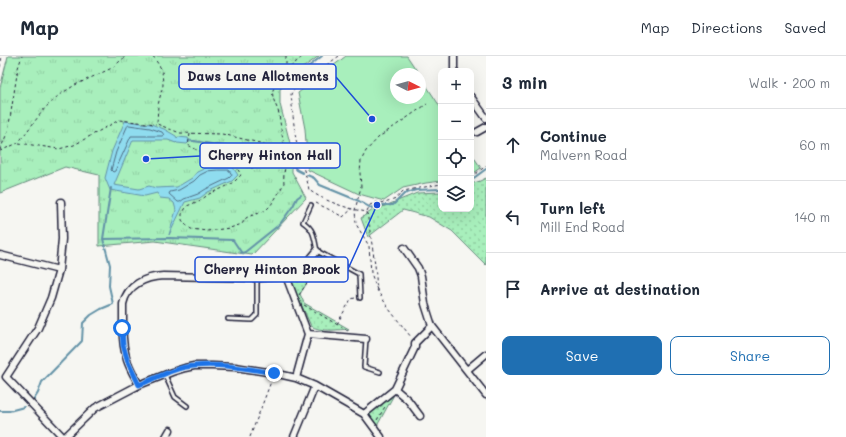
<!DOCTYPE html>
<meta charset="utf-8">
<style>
:root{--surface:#fff;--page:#f2f2f3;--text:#1f2937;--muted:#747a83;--line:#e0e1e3;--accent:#1f6fb2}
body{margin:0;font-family:Mali,sans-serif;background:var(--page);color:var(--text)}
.controls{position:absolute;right:12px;top:12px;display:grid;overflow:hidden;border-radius:8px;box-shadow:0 4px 16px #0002}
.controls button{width:36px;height:36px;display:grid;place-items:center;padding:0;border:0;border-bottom:1px solid var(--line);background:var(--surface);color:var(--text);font:20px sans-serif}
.compass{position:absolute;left:390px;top:12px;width:36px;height:36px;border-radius:50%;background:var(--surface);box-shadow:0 4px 16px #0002;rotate:96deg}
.stop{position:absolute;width:12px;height:12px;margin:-9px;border:3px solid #1a73e8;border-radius:50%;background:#fff}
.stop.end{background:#1a73e8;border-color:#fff;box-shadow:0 1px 4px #0008}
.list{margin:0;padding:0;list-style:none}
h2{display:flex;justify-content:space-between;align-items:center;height:52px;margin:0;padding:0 16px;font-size:17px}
h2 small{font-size:13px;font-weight:400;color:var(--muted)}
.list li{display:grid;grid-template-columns:26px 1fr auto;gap:12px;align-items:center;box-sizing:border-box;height:72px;padding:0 16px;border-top:1px solid var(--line)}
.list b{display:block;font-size:15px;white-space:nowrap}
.list p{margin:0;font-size:13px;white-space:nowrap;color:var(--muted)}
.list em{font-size:13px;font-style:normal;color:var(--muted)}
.actions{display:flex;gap:8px;padding:12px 16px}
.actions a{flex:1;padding:9px 0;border:1px solid var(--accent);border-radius:8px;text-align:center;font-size:14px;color:var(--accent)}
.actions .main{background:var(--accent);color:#fff}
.icon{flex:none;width:22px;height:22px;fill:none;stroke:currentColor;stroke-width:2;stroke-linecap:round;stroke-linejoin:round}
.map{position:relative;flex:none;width:486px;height:381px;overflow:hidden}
header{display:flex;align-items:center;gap:24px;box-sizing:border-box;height:56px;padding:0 20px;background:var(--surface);border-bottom:1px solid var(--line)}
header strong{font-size:19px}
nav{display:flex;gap:22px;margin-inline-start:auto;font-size:14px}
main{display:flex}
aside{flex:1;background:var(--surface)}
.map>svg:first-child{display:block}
</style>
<header>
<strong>Map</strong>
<nav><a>Map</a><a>Directions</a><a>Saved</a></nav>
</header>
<main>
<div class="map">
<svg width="486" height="381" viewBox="0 0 486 381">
<defs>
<pattern id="grass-dots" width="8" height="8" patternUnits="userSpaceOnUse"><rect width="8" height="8" fill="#a8efbc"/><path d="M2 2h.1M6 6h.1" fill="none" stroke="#90cda2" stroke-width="1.8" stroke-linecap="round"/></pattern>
<pattern id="park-tufts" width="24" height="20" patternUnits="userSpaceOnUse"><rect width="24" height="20" fill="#a8efbc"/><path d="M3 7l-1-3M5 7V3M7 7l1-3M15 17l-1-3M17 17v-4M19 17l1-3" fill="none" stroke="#90cda2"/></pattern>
</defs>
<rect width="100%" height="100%" fill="#f6f6f2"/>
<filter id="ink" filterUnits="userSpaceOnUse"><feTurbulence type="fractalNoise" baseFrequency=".025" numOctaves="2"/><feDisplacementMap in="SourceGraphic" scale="8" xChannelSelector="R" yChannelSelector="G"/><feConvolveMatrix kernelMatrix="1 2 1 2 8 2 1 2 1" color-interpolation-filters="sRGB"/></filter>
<g filter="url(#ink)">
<path fill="url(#grass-dots)" stroke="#65887c" d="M486 122V209L452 175 429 161 403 154 368 181 361 162 373 154 380 152 417 137 441 136V153H471V128L480 125Z
M317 200H324L300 238 304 247 349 273C339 274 320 276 311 270L291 226C293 217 300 215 307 209 311 207 314 203 317 200Z
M396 335 378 368 377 373 367 358Z"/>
<path fill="url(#park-tufts)" stroke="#65887c" d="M8 0H319L297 16 289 26 280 33V48L292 95V116L306 142 252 199 155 185 99 190V119L65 111 0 137V32Z"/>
<path fill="#a8efbc" stroke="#65887c" d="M346 0H407L419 18H396V42H420V20L441 52V125L426 127 403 132 384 145 359 138 308 114 305 73 298 37Z
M471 97 481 112 471 119Z"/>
<path fill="#8fdcef" stroke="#6392a7" d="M125 65 151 68 164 73 176 80 177 82 178 81 188 82 189 84 196 85 189 86 187 88 177 87 176 86V87L168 84H133L114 129 139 133 149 130 156 132 177 131 192 122 197 116 208 111H215L232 110 238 119 232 125 208 136 200 142 185 146 169 179 176 154 174 147 169 143 160 142 157 137 145 140 110 134 105 122 112 95Z"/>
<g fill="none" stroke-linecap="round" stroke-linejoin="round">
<path stroke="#4e6c83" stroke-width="1" d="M129 69 150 72 162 76 164 79 162 80H131L115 115 113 116 111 114 116 96 127 71Z
M218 114H229L232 119 229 122 206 133 198 138 184 143 180 146H178L169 138 170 136 179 134 194 125 200 119 208 115Z"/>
<path stroke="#6392a7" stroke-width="2" d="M293 23 322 0
M194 85 229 91 281 103 290 106 297 114 303 117
M307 119 314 122 320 129 359 145 371 152 377 149H393L404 138 416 134 441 133
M471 124 486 113
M103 183 170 182 233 184 241 196 242 197 245 196 280 168 293 150 297 142 301 139
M33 345 38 337 42 326 82 285 83 267 91 259 101 253 113 248 109 230 110 209 103 183 111 132
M0 355H9L24 351"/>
<defs>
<path id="service" d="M311 149 303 166C315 174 314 182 317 195L359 218 360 242
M228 263 252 264 257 259V222
M366 283 364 311 380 316
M165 319 175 341 187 350"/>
<path id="minor" d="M454 0V13L455 15
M471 41 486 62
M477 76 486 71
M61 146 62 183 59 214 51 242 38 272 6 321 63 381
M404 192 418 212 421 220 425 248 432 270 486 339
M0 199 59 214
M286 220 307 207 317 195
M308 278 366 283
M467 314 486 298
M139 329C135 321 130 313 127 304 123 291 122 278 123 264 123 259 123 253 123 248 127 229 145 221 163 220L260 222 286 220 308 278 296 322
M395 333 408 344 420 360
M364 358 395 333 415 291V287L432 270
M65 381 95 352 139 329 172 316 185 312 194 310H212L235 311 274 317 296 322 315 330 364 358 381 381
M166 381 170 374
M294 381 315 330"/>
</defs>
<use href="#service" stroke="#22223b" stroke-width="6"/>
<use href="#minor" stroke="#22223b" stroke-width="9"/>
<path stroke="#22223b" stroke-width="1" stroke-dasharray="3 3" stroke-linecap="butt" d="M153 0 162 14 163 29 158 49 157 68 180 77 222 78 285 93 298 97
M286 0V21L295 32
M339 0 295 32 291 38C293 58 294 78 299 97 302 110 307 121 309 134 324 145 348 153 367 156
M0 11 2 0
M286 15 303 0
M190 78 188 89 197 94 235 108 252 112 270 106 285 108
M19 87 59 93 74 89 119 64 156 68
M0 94 8 75 18 12 22 0
M0 95 18 87 45 52 59 39 75 29 112 12 126 0
M235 108 241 119 233 127 223 132 209 138 201 144 187 150 182 158V164L185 168 191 173 207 175 230 172 242 168 246 162C251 159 258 158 264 155 271 152 280 135 284 127 283 119 285 110 288 102 283 88 281 73 279 58 277 50 271 42 273 34 275 27 281 24 286 21
M471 121 486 110
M316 147 334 156 343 161 352 153
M367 155 370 149 377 146 385 147 396 143 403 135 441 128
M367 156 375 208 377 234 389 253 411 281
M377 234 371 217 369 190 356 168 355 154 361 131 360 117 361 105 366 95 379 81 427 48
M299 239 322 204
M304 249 348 275
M337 268 351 243 355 242
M377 364 386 349
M250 381 272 323"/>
<use href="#service" stroke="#f6f6f2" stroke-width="3"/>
<use href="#minor" stroke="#f6f6f2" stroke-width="6"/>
</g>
</g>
<g fill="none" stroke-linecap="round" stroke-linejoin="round" filter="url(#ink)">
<path stroke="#1a73e8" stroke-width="5" d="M122 272 123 289 128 306 139 329C157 322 175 311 194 310 220 307 249 313 274 317"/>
</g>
<path fill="none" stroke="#1d4ed8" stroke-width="1.5" d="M372 63L336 21M146 103L200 100M377 149L348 213"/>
<g fill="#1d4ed8" stroke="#f6f6f2" stroke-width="1.5">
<circle cx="372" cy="63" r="4"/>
<circle cx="146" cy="103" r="4"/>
<circle cx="377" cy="149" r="4"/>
</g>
<g fill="#f6f6f2" stroke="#1d4ed8" stroke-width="1.5">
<rect x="179" y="8" width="157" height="25" rx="4"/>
<rect x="200" y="87" width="140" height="25" rx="4"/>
<rect x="195" y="201" width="153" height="25" rx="4"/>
</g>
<g font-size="13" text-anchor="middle" font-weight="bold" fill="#22223b">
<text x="258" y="25">Daws Lane Allotments</text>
<text x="270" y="104">Cherry Hinton Hall</text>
<text x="272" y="218">Cherry Hinton Brook</text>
</g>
</svg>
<div class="controls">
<button>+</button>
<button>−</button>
<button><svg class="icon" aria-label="locate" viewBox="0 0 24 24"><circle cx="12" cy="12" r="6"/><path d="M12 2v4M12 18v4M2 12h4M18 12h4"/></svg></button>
<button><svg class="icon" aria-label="layers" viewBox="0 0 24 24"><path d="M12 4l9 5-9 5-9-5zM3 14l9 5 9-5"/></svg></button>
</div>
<svg class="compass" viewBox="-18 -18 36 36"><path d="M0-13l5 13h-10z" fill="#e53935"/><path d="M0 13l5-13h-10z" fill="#747a83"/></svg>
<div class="stop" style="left:122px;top:272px"></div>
<div class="stop end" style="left:274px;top:317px"></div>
</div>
<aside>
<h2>3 min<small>Walk · 200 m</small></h2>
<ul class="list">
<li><svg class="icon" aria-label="ahead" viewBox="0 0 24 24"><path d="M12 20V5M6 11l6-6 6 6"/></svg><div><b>Continue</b><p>Malvern Road</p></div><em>60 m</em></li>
<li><svg class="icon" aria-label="left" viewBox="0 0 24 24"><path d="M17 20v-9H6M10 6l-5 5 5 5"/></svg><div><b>Turn left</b><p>Mill End Road</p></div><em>140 m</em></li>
<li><svg class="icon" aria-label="arrive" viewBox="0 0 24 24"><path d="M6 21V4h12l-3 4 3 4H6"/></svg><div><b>Arrive at destination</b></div></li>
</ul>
<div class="actions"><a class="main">Save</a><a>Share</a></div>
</aside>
</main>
